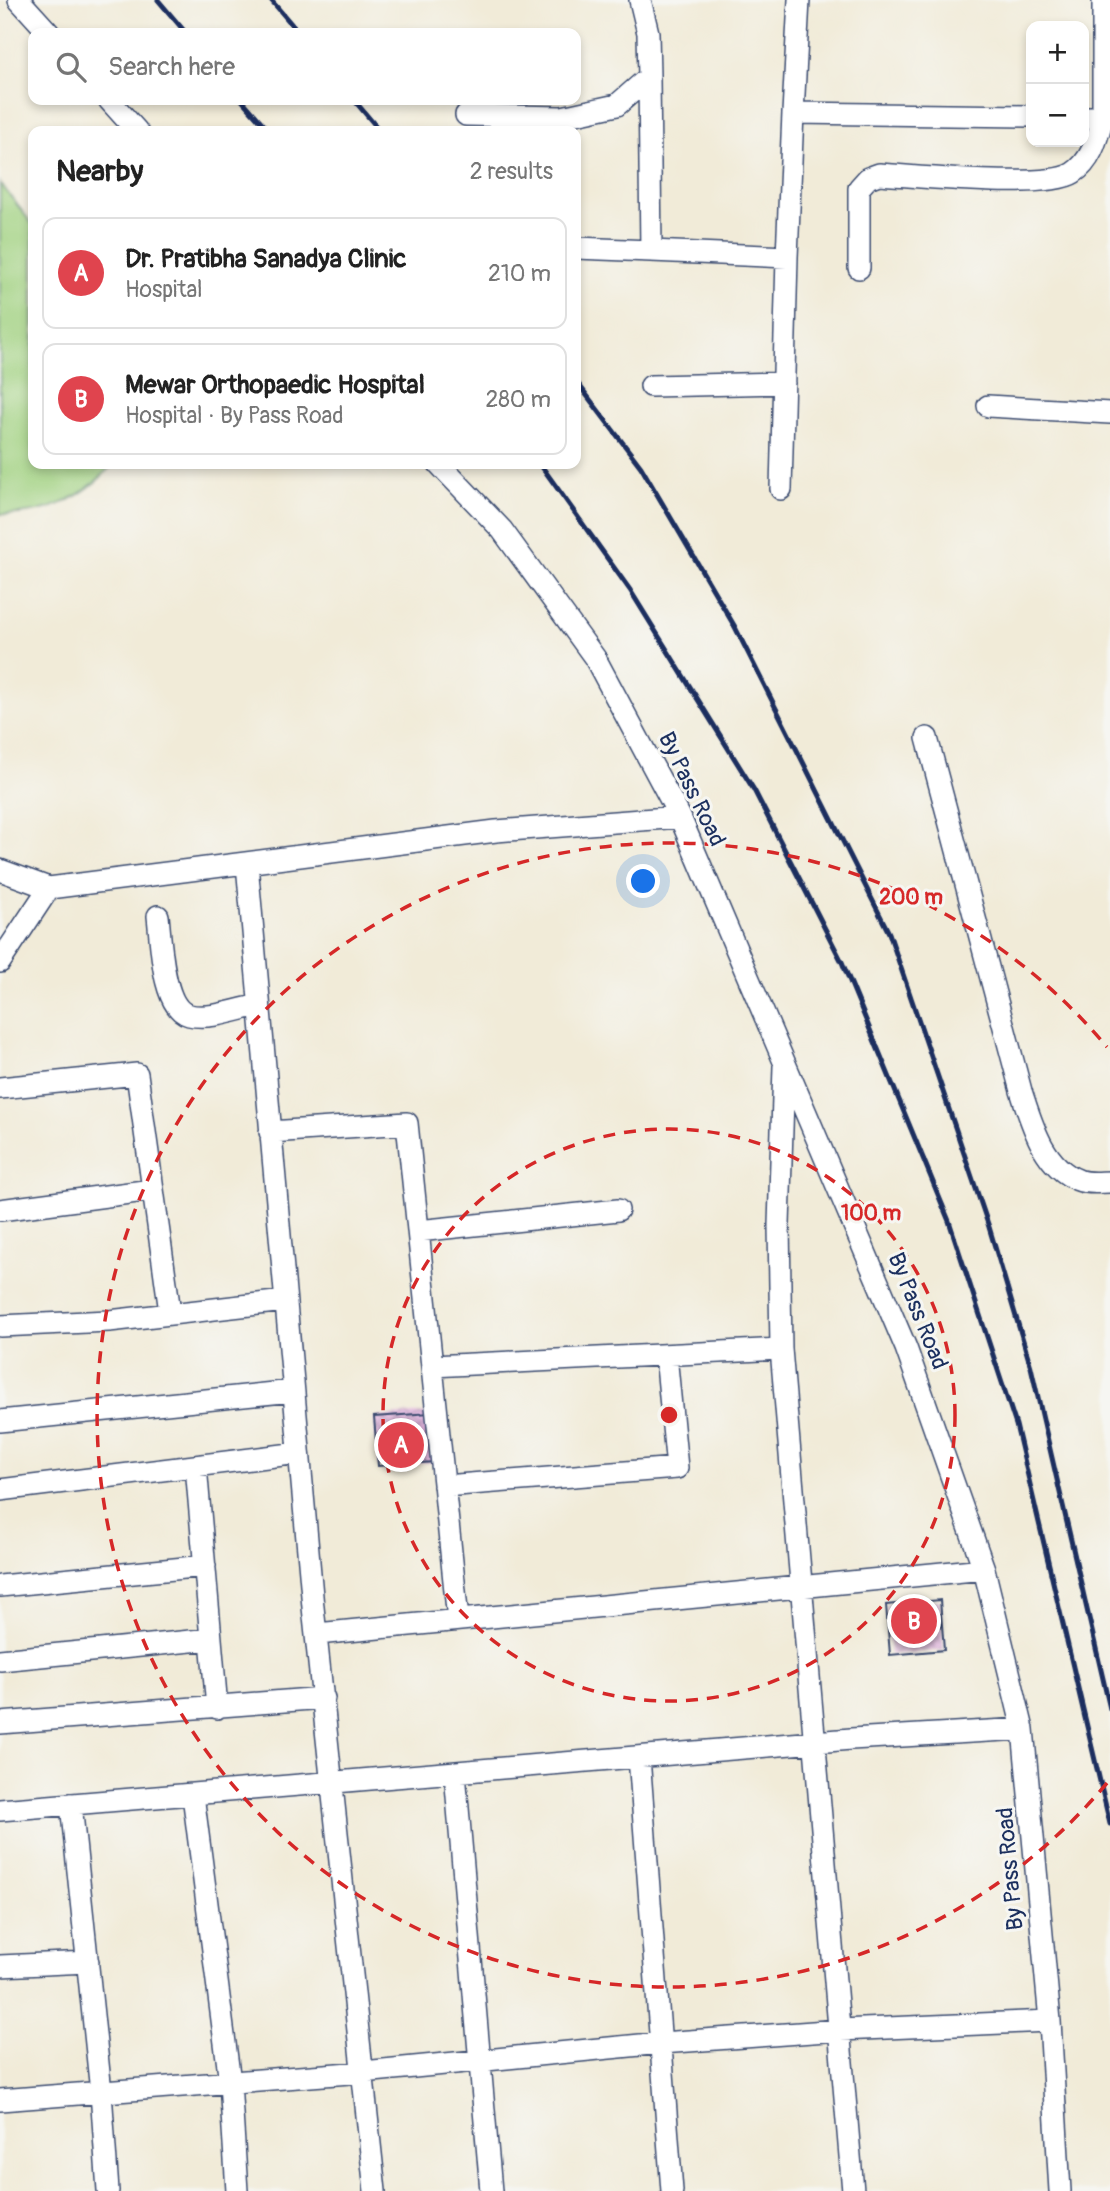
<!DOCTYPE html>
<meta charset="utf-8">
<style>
:root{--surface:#fff;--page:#f2f2f2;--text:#222;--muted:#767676;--line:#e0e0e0;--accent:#1f6fb2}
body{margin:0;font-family:Pangolin,sans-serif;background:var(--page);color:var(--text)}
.controls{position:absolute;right:21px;top:21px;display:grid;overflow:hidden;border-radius:14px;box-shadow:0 4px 10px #0003}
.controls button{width:63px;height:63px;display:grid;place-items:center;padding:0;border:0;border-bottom:2px solid var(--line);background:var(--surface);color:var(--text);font:35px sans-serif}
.you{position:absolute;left:644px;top:882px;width:24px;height:24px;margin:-18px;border:5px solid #fff;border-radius:50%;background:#1a73e8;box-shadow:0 0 0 10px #1a73e833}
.badge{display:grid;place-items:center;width:46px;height:46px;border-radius:50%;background:var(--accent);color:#fff;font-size:23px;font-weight:700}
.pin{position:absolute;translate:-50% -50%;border:4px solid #fff;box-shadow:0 2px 7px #0006}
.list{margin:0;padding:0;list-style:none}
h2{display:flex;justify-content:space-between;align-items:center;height:91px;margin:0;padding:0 28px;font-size:30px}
h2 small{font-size:23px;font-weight:400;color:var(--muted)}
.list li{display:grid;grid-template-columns:46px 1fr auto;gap:21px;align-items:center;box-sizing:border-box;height:112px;margin:0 14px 14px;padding:0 14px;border:2px solid var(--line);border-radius:14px}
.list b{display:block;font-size:26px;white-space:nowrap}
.list p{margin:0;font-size:23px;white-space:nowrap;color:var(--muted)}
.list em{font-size:23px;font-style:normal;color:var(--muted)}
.icon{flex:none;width:38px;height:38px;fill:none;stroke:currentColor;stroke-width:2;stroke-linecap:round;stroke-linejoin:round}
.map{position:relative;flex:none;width:1110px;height:2191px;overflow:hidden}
.search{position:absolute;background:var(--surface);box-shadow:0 4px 10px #0003;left:28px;top:28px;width:553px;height:77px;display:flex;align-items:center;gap:18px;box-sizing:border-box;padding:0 24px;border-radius:14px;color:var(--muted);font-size:26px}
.panel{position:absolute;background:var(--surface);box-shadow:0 4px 10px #0003;left:28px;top:126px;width:553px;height:343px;border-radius:14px}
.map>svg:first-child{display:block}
</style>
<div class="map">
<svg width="1110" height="2191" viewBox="0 0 1110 2191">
<defs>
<pattern id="building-cross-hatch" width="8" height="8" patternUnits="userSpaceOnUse" patternTransform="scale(1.75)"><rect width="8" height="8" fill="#dfaddc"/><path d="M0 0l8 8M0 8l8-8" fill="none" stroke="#b48db6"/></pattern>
</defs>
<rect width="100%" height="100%" fill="#f6f6f2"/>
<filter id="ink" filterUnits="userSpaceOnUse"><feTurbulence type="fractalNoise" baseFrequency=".0143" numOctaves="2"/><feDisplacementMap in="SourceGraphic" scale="14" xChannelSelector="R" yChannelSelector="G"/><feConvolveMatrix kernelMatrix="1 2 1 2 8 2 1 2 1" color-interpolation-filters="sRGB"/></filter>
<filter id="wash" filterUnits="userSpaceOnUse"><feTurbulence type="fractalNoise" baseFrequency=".00686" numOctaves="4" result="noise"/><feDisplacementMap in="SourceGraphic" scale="28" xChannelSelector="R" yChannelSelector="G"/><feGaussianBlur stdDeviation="1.57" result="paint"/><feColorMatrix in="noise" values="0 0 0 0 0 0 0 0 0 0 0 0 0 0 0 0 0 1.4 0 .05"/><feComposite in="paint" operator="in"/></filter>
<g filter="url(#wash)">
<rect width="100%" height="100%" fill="#f1ebd8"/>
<path fill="#a0d180" stroke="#5e806f" stroke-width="2" d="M0 183 33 225V464H113C84 498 45 517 0 514Z"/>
<g id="blocks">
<path fill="url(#building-cross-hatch)" d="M430 1413 434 1462 378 1466 374 1417Z
M940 1600 944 1650 890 1655 886 1605Z"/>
</g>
</g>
<g filter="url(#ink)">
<use href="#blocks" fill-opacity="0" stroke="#3b4b70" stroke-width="2"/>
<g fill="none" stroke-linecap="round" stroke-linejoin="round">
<defs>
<path id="minor" d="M19 0 49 33
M799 0 793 113 1031 116
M649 77 651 251 787 257 793 113
M109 100 137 131
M466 115 562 117 617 105 649 77 648 33 640 0
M1084 117H1103V0
M576 248 651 251
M859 268V188L868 178 879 174C916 176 1047 190 1073 173 1092 161 1097 138 1103 117
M651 386 784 383
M988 406 1110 413
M439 464 502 530 595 658 680 817 906 1348 984 1569 1023 1729 1050 2021 1060 2191
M781 489 787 257
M927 738 1021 1091C1032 1124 1043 1166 1078 1180 1087 1184 1100 1182 1110 1182
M247 864 313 1607 375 2191
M0 870 49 888
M158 916C161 941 162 1008 189 1015 210 1020 239 1009 259 1005
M0 962 49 888 496 831 680 817
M784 1066 779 1225 781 1349 853 2191
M0 1088 137 1074 170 1312
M270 1132 407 1123 458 1620
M0 1210 152 1190
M418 1231 618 1210
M0 1326 109 1321 285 1301
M432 1366 781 1349
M0 1421 293 1391
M196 1466 217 1708
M444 1486 677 1468 666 1355
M0 1490 299 1453
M0 1586 205 1566
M317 1634 984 1569
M0 1660 211 1639
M0 1723 324 1698
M639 1757 672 2191
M455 1773 491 2191
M193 1795 230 2082 237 2191
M71 1804 101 2092 108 2191
M0 1810 851 1739 1023 1729
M0 1966 88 1962
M0 2100 363 2072 661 2043 840 2030 1050 2021"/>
</defs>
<use href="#minor" stroke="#3b4b70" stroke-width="24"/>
<use href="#minor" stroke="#fff" stroke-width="21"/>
<path stroke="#1b2f5e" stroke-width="5" d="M158 0 186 33
M271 0 299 33
M242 100 269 131
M354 100 380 131
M576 381 641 467 735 627 889 933 989 1227 1031 1367 1110 1709
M540 464 630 590 754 790 842 962 949 1221 1016 1425 1110 1824"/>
</g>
</g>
<g fill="none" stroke="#d62828" stroke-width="3.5" stroke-dasharray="12 9">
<circle cx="669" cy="1415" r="286"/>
<path d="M1107 1783A572 572 0 1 1 1107 1047"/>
</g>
<g text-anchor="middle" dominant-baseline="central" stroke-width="6" stroke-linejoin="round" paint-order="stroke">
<g font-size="23" fill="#1b2f5e" stroke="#f6f6f2">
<text transform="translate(692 789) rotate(64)">By Pass Road</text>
<text transform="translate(918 1311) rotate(68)">By Pass Road</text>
<text transform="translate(1010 1869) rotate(-95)">By Pass Road</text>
</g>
</g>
<circle cx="669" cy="1415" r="10" fill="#d62828" stroke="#f6f6f2" stroke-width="3.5"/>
<g font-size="21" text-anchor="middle" font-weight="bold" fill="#d62828" stroke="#f6f6f2" stroke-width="6" stroke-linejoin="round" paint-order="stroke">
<text x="911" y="904">200 m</text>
<text x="871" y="1220">100 m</text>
</g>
</svg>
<div class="controls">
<button>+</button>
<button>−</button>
</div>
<div class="you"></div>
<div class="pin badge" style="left:401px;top:1445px;background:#e0444e">A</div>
<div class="pin badge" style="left:914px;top:1621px;background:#e0444e">B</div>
<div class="search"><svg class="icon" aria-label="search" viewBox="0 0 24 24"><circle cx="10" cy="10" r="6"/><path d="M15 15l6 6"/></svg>Search here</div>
<section class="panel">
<h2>Nearby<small>2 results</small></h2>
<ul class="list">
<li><span class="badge" style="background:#e0444e">A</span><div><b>Dr. Pratibha Sanadya Clinic</b><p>Hospital</p></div><em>210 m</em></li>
<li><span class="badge" style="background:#e0444e">B</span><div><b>Mewar Orthopaedic Hospital</b><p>Hospital · By Pass Road</p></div><em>280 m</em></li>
</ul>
</section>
</div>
